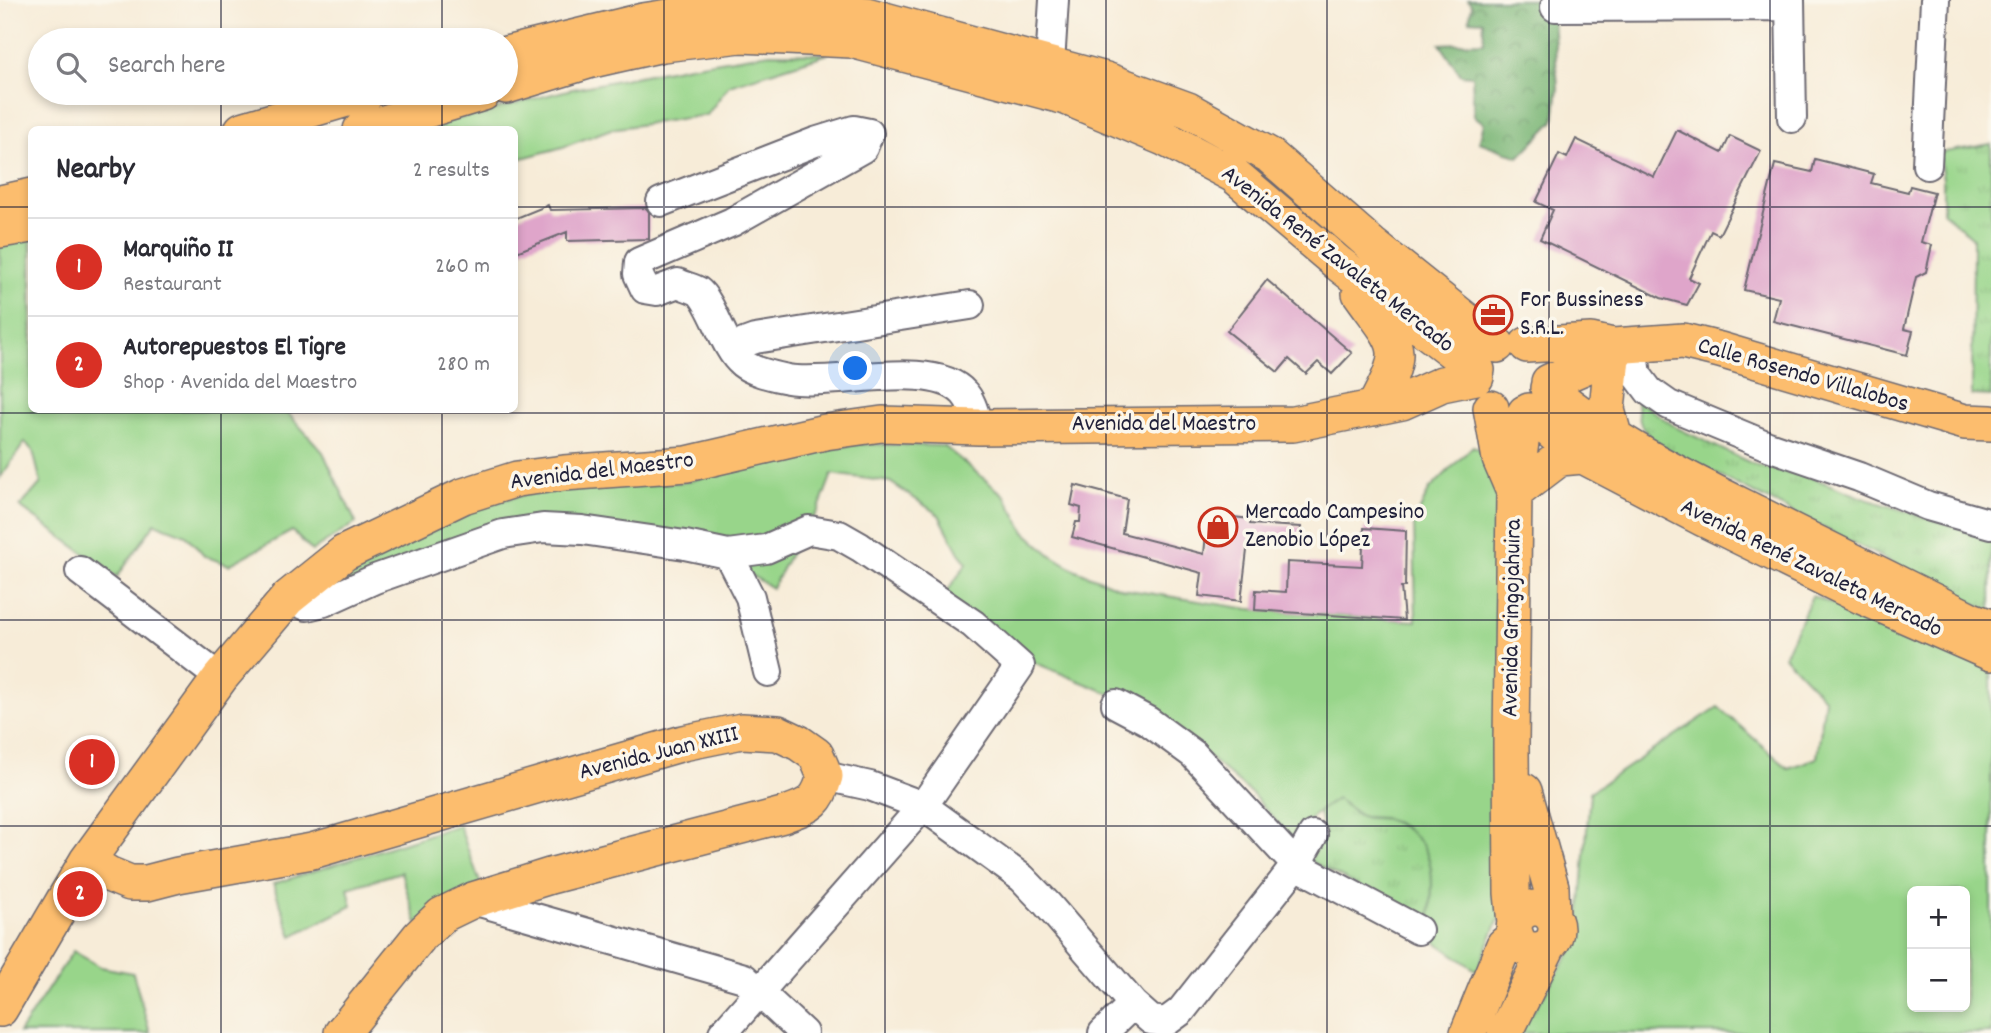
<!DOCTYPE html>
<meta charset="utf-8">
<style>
:root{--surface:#fff;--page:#f2f2f3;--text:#2b2b33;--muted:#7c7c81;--line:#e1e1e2;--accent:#d93025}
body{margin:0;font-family:Dekko,sans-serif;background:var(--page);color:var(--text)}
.controls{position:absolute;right:21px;bottom:21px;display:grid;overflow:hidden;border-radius:10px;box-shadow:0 4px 10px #0003}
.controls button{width:63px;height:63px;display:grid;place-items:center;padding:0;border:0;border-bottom:2px solid var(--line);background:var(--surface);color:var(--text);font:35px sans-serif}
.you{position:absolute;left:856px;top:369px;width:24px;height:24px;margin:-18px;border:5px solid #fff;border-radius:50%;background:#1a73e8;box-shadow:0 0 0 10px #1a73e833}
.badge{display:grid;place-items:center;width:46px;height:46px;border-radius:50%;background:var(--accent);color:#fff;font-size:23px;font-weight:700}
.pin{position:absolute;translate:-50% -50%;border:4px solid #fff;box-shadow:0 2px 7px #0006}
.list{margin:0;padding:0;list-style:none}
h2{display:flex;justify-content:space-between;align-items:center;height:91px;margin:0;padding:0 28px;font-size:30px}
h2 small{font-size:23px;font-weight:400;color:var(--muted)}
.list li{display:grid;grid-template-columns:46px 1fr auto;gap:21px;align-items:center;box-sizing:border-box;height:98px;padding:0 28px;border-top:2px solid var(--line)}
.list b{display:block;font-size:26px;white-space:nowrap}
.list p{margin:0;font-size:23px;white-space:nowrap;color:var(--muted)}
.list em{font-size:23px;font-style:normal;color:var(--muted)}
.icon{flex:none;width:38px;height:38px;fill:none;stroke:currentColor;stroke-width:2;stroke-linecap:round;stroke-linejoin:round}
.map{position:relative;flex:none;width:1991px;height:1033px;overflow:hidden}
.search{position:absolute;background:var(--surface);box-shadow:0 4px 10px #0003;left:28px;top:28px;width:490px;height:77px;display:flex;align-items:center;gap:18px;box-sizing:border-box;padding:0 24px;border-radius:38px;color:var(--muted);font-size:26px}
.panel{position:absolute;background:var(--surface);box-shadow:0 4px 10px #0003;left:28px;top:126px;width:490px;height:287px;border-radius:10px}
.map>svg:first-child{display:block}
</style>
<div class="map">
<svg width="1991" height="1033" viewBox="0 0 1991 1033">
<defs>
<pattern id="forest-crowns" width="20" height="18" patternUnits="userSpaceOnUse" patternTransform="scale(1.75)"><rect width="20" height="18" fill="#7ab676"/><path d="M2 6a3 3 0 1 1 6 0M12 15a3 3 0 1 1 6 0" fill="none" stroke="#649462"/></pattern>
<pattern id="park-tufts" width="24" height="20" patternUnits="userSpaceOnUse" patternTransform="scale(1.75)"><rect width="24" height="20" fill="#98d58a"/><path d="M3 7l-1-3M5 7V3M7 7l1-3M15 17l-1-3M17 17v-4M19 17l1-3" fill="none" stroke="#83b778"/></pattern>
</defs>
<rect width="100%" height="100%" fill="#fbf7ec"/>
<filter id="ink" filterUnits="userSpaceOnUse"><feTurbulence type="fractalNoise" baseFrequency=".0143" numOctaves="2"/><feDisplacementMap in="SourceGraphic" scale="14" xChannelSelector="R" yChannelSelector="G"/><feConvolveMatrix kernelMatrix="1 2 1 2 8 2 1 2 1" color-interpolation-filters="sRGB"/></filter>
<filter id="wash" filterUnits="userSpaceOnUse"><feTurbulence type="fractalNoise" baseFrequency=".00686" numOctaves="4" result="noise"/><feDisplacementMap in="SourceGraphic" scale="28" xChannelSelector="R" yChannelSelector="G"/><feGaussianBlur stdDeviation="1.57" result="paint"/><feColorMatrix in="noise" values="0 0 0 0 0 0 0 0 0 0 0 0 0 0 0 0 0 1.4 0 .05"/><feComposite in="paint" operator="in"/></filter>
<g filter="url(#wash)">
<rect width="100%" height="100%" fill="#f7ecd8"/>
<path fill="#98d58a" stroke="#5d7c62" stroke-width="2" fill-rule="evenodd" d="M770 53 828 54 729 85 707 115 611 129 563 147 515 160 514 130H416L568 90 689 66Z
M31 238 32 410H285L323 452 356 523 312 551 292 531 229 565 204 556 186 535 155 523 117 577 20 507 41 483 33 451 25 442 0 478V244Z
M859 444 944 446 1005 496 1025 532 1051 555 1076 570 1123 589 1249 609 1416 621 1414 523 1429 490 1473 446 1489 454 1500 477 1505 905 1477 971 1434 941 1439 929 1429 923 1431 900 1382 818 1362 817 1337 799 1312 817 1294 842 1253 795 1182 734 1142 707 1016 655 944 596 967 563 959 553 939 515 890 482 832 474 818 511 800 535 772 588 746 572 574 520 315 593 360 561 434 521 506 499 550 488 685 482 786 455Z
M1812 596 1991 668V1033H1519L1578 941 1590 792 1718 707 1788 768 1817 758 1825 699 1784 656ZM1912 891H1965V1007H1912Z
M459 825 481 885 417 923 401 872 348 888 352 906 292 936 273 884Z
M73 951 101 967 133 973 150 1033H19Z"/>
<path fill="url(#forest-crowns)" stroke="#4e6c58" stroke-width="2" d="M1468 0H1549L1552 5 1558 88 1554 121 1519 157 1479 142 1484 123 1474 116 1472 76 1461 75 1440 44 1484 42 1483 21 1469 20 1472 6Z"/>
<path fill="url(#park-tufts)" stroke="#5d7c62" stroke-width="2" d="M1991 144V396L1972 395 1973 238 1943 212V179L1939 153Z
M1637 400 1677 428 1757 466 1810 477 1866 499 1991 537V612L1664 448C1643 434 1638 426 1637 400Z
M1337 799C1345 804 1355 815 1364 817 1371 819 1379 817 1386 819 1439 839 1434 875 1429 923L1310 861 1323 833 1319 811Z"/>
<g id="blocks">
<path fill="#dfa5ca" d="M1677 130 1722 153 1730 136 1761 151 1719 235 1711 231 1689 278 1699 283 1687 305 1661 298 1540 239 1553 210 1536 202 1559 154 1567 158 1576 139 1654 177Z
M1815 159 1874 174 1871 183 1908 192 1910 186 1934 192 1921 242 1932 245 1926 272 1916 277 1904 329 1913 331 1907 355 1773 321 1779 298 1744 290 1775 164 1812 172Z
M548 205 550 210 646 208 649 212V239L567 241V232L514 253V219Z
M1267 280 1352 353 1332 374 1318 362 1306 374 1289 359 1278 372 1227 331Z
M1075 485 1127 499 1122 533 1204 554 1208 514 1250 519V524L1301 527 1300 545 1248 542 1241 601 1199 596 1202 573 1072 537 1076 522H1080L1081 508 1071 505Z
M1364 528 1406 531 1405 587H1401L1404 620 1255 610 1256 590 1286 592 1287 562 1362 566Z"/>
</g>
</g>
<g filter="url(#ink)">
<use href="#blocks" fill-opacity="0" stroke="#6d6972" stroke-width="2"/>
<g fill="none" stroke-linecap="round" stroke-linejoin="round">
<defs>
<path id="minor" d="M1790 0 1792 118
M1555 7 1790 6
M1050 64 1054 0
M1927 165 1935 0
M661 202 815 142 854 130 869 133 863 148 732 222 639 262 638 274 645 289 657 291 678 283C684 286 692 288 698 291 712 301 725 350 742 363 753 372 774 376 788 379 832 387 933 358 964 393 972 401 975 416 979 427
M1633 345 1637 375 1649 391 1669 405 1768 446 1859 477 1928 506 1991 524
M734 353 744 343 755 339 970 305
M728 554 750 597 768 672
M80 571 220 678
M288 598 307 606 324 602 375 579 503 534 543 528 582 530 685 545 728 554 766 549 809 530 839 535 860 547 973 624 1020 666 923 806 723 1033
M1116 704 1148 721 1193 754 1296 865 1418 930
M825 776 870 786 923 806 1022 878 1047 904 1133 1004 1151 1020 1166 1022 1181 1011 1296 865 1313 835
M473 900 744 978 803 1033
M1103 1033 1133 1004"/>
<path id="major" d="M506 54 643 21 732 7 798 9 866 15 1106 80 1188 110 1269 155 1372 245 1497 345
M506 86 588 61 663 44 741 35 851 40 1066 97 1164 138 1234 175 1339 264 1477 370
M242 130 367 93
M361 130 483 93
M0 203 32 196
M0 230 32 225
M1360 293C1399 348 1408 345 1374 408
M1527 345 1591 341 1613 346 1683 341 1720 350 1965 422 1991 423
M1613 346 1607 410 1615 439
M1549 382 1593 363 1613 346
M1548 388C1612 443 1681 476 1756 513 1828 549 1899 584 1971 620L1991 627
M1491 408 1500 459 1512 487
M1529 411 1563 442 1583 456 1702 518 1861 596 1991 653
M1514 493 1560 458 1583 456
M1524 791 1551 887 1552 917
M87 861 108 874 130 883H147L178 875 312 851 683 743 742 731 778 733 799 743 816 755 825 776C817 805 809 805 783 815L550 876 473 900 442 915 420 936 342 1033
M1514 929a21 21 0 1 1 42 0a21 21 0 1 1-42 0Z
M1515 923 1512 893 1511 743 1514 493 1525 413
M0 1009 87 861 220 678 288 598 344 553 463 496 517 479 564 473 687 464 825 432 882 424 979 427 1293 424 1402 402 1442 384 1476 377
M1468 1033 1504 945 1516 936
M1505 1033 1548 946"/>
</defs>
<use href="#minor" stroke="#6d6972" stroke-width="32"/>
<use href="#major" stroke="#6d6972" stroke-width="38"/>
<use href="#minor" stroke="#fff" stroke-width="28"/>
<use href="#major" stroke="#fcbd6e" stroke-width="35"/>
</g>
</g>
<path fill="none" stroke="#22223b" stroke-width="2" stroke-opacity="0.55" d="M221 0V40M442 0V40M664 0V1033M885 0V1033M1106 0V1033M1327 0V1033M1549 0V1033M1770 0V1033M221 93V130M442 93V130M0 207H32M514 207H1991M221 410V1033M442 410V1033M0 413H1991M0 620H1991M0 826H1991"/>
<defs>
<symbol id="office-ring" viewBox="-11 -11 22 22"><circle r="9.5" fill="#fbf7ec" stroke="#c8321e" stroke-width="1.5"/><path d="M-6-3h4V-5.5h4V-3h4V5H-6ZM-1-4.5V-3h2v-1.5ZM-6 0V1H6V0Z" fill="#c8321e"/></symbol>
<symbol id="shop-ring" viewBox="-11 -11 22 22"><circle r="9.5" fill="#fbf7ec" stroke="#c8321e" stroke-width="1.5"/><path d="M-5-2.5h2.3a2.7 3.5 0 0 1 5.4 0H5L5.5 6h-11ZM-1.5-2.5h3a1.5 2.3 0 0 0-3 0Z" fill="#c8321e"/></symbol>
</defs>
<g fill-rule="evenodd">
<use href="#office-ring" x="1471" y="293" width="44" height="44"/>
<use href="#shop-ring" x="1196" y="505" width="44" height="44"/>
</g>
<g text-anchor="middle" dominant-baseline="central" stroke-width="7" stroke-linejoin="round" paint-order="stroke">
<g font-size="24" fill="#22223b" stroke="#fbf7ec">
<text transform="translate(1337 260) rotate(38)">Avenida René Zavaleta Mercado</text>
<text transform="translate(1803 376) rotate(16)">Calle Rosendo Villalobos</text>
<text x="1164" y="425">Avenida del Maestro</text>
<text transform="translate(602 472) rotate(-7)">Avenida del Maestro</text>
<text transform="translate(1811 569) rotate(26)">Avenida René Zavaleta Mercado</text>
<text transform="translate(1513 618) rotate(-89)">Avenida Gringojahuira</text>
<text transform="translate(659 754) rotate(-14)">Avenida Juan XXIII</text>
</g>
<g font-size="24" fill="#22223b" stroke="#fbf7ec" text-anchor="start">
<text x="1520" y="301">For Bussiness<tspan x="1520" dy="28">S.R.L.</tspan></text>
<text x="1245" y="513">Mercado Campesino<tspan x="1245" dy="28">Zenobio López</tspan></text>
</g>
</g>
</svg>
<div class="controls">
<button>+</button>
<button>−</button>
</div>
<div class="you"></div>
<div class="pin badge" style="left:92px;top:762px">1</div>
<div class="pin badge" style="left:80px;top:894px">2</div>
<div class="search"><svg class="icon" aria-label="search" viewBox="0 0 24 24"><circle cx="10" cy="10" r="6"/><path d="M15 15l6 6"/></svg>Search here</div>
<section class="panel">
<h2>Nearby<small>2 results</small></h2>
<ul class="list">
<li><span class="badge">1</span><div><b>Marquiño II</b><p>Restaurant</p></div><em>260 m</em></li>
<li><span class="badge">2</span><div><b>Autorepuestos El Tigre</b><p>Shop · Avenida del Maestro</p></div><em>280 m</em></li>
</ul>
</section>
</div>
